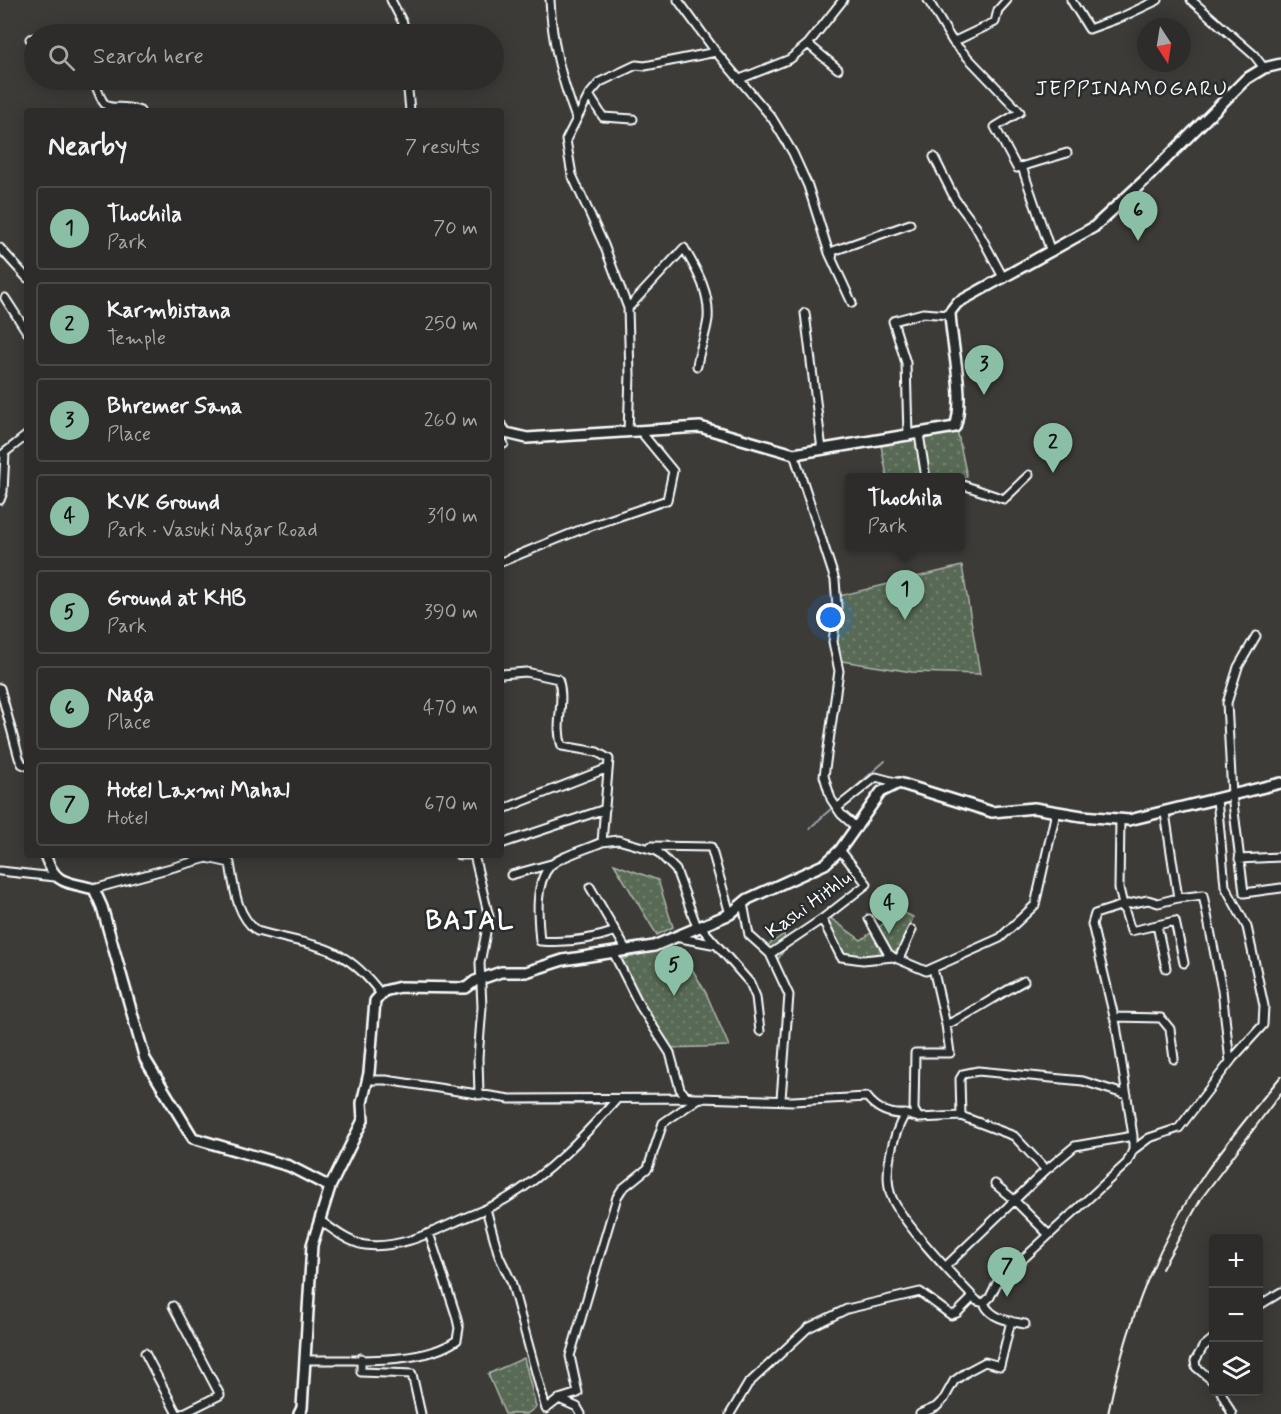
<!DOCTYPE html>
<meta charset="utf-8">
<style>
:root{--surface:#2e2c2a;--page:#363432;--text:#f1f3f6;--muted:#a7a7a8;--line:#494847;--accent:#8abfa5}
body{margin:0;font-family:Mynerve,sans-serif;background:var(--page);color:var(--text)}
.controls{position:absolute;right:18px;bottom:18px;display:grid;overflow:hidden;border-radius:6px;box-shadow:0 3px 15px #0003}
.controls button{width:54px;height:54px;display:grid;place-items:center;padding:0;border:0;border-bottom:2px solid var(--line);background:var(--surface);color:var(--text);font:30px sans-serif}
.compass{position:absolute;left:1137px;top:18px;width:54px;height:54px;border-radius:50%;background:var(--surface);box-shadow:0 3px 15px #0003;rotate:168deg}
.you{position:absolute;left:831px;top:618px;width:21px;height:21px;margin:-15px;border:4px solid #fff;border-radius:50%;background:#1a73e8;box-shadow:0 0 0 9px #1a73e833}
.badge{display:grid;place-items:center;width:39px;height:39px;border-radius:50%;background:var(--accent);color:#111;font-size:20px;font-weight:700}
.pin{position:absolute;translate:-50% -50px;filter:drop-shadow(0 2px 3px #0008)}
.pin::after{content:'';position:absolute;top:32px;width:21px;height:18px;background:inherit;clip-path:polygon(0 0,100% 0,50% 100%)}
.popup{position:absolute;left:845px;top:473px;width:120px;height:78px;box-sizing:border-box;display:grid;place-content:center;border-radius:6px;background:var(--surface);filter:drop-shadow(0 2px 4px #0005);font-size:20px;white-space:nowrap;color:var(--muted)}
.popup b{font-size:22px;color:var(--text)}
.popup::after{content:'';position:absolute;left:50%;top:100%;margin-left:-12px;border:12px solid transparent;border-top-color:var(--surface)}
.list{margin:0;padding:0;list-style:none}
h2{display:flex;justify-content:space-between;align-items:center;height:78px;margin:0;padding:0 24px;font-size:26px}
h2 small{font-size:20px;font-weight:400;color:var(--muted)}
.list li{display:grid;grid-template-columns:39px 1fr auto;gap:18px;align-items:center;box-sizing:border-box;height:84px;margin:0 12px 12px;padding:0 12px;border:2px solid var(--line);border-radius:6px}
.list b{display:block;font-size:22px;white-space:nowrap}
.list p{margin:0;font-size:20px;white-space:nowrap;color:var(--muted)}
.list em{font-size:20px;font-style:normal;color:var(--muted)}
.icon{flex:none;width:33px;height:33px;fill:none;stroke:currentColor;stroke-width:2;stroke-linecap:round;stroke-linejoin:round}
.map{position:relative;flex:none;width:1281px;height:1414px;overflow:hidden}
.search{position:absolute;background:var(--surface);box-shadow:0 3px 15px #0003;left:24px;top:24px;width:480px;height:66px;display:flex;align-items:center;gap:15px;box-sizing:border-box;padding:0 21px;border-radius:33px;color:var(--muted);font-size:22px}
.panel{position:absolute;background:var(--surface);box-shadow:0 3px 15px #0003;left:24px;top:108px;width:480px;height:750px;border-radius:6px}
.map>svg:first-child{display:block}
</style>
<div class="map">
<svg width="1281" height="1414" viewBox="0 0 1281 1414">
<defs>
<pattern id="park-dots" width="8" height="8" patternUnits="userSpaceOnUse" patternTransform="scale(1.5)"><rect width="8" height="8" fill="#596b54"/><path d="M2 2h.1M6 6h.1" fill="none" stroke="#72816e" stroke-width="1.8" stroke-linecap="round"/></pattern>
</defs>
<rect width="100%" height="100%" fill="#3d3b38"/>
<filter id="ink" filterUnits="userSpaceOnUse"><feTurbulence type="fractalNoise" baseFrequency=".0167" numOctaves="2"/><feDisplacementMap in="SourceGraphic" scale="12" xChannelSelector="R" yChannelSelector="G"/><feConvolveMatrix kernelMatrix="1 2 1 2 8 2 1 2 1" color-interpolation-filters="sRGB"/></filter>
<g filter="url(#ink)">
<path fill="url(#park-dots)" stroke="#acb5aa" stroke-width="1.5" d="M957 430 967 477 887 476 881 446Z
M962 566 980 674 912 672 842 661 837 647 839 596Z
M614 864 658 880 673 927 657 935Z
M901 911 913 917C908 930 905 948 891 954L845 956 824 920 829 917 861 940Z
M784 934 786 947 777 961 767 946Z
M680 948 706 993 729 1046 670 1048 619 960 661 949Z
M524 1358 536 1407 527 1414H505L488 1374Z"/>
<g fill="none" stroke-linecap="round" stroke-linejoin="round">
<path stroke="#98a4ad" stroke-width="2" d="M840 801 885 761
M810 828 833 807"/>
<defs>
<path id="minor" d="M391 0 403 23 405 34
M550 0C552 43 561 78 576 118
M678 0 716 52 772 118 793 153 808 186 829 253 852 303
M928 0 953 42 1020 112 995 127 1017 168 1067 153
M1071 0 1089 29 1122 17 1158 0
M1191 0 1254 55 1264 68
M48 34 70 29 78 34
M30 39 34 38
M953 42 995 22 998 10 1007 0
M808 44 838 69
M740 79 790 59 808 44 843 0
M94 80C108 123 109 99 140 111
M407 80 410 111
M589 95 603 117 633 119
M934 157 955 199 976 227 1004 279
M1022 167 1051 252
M0 248 27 278
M832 259 833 251 910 224
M5 298 27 332
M628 308 684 248C697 271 710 292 708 319 706 335 699 350 697 366
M805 313 822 450
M628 432 630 375 628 308 604 245 572 175 566 140 589 95 600 82 636 65 645 66 716 52
M919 434 926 478
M908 436 906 363 893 321 923 313 950 315
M501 445 504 444
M3 454 27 435
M794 454 835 580 837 607 833 642 839 671 824 776 831 799 841 814 857 828
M960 484 1004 499 1029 475
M0 500 3 492 5 453
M501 562 582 529 667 500 673 471 641 432
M1256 636 1238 667 1227 703 1232 795 1244 893 1281 888
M501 674 526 672 558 679C566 701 554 724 562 746L597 752 609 759 602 842 618 840 657 851 676 870 697 927
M0 688 19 758 22 764 27 766
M837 808 876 777 899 783
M501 810 608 768
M1165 813 1178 898 1203 895 1222 990 1230 1062
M602 842C590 848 558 857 550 866 534 884 538 919 540 941 566 943 591 940 616 931
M501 844 605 809
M651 846 711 847 730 914
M459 855H468
M474 855 489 917 480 963 482 1007 478 1058 479 1095
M207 858 230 863C234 887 236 915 257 931 314 947 343 942 381 994
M1239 859 1281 857
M0 871 55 877
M511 875 551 864
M590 887 627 951
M94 889 207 858 206 855
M743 903 749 935 770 954
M822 919 841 957 863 960 893 957 926 971 1000 938 1035 905 1056 812
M869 919 888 953 893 957
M1157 925 1175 921 1184 963
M700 926 750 983 756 997 760 1031
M675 937 717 945
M614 954 640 1006 670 1053 680 1089 686 1096 691 1097
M899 959 912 930
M1166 968 1157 925 1131 931 1123 905 1148 900 1158 903 1178 898
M1114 1017 1161 1018 1170 1029 1174 1059
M946 1025C974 1012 997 995 1024 981
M368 1080H386L510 1099 700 1098 793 1101 867 1097C876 1109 890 1115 905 1114 893 1135 882 1174 892 1198 904 1225 955 1278 977 1301L984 1303 990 1297 997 1283 1127 1163 1133 1150V1136L1116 1025 1092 924 1095 914 1123 905 1119 888 1120 819
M781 1099 789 995 770 954 822 919 867 884 840 850
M905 1114 919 1118 914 1110 915 1053H950L946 1025 933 968
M961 1116 960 1079 963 1074 978 1071 1083 1081 1127 1095
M919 1118 961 1116 1014 1136 1046 1170 1075 1146 1133 1136
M1133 1150 1149 1138 1179 1128 1233 1058 1263 1025 1264 1006 1247 927 1225 886 1217 799
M995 1184 1014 1200 1048 1234
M486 1209 499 1256 511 1281 546 1409 559 1399 578 1393 570 1356 617 1197 622 1189 648 1168 663 1123 698 1099
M321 1221C333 1230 350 1243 365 1245 396 1249 426 1235 453 1223 470 1215 488 1209 504 1200 549 1174 583 1137 617 1099
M946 1266 1046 1170
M984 1303C991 1319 1009 1321 1025 1324
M173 1306 220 1395 182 1414
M1258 1306 1281 1292
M1214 1338 1203 1347 1195 1361 1196 1367 1214 1382
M145 1353 177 1414
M361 1358V1372L412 1374 421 1414
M305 1360C349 1359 421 1366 457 1340L459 1328 456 1315 429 1233
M1221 1392 1232 1414
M559 1399 577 1407 581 1414
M730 1414 748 1384 808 1328 847 1309 920 1292 951 1315 957 1313 973 1297
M920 1414 936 1407 944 1399 954 1381 968 1371 985 1362 1000 1366 1011 1321"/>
<path id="tertiary" d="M501 426 506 433 527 438 700 427 794 454 955 427C966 396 951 346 950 312L957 303 1094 227 1147 178 1246 79 1264 68 1281 64
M45 855C56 886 66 881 94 889L102 907 145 1059 193 1138 289 1166 330 1187
M299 1414 302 1408 312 1245 330 1187 363 1120 362 1103 369 1073 375 1001 384 991 400 987 466 988 475 981 501 972H526L563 960 654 946 730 914 748 899 825 864 840 850 881 792 899 783 992 812 1034 808 1082 816 1129 820 1281 783"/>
</defs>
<use href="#minor" stroke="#fff" stroke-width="11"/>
<use href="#tertiary" stroke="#fff" stroke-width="14"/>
<use href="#minor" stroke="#2a2d2e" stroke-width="7"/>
<use href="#tertiary" stroke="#2a2d2e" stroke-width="9"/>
<path stroke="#fff" stroke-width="2" d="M1162 1269 1201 1199 1281 1093
M1108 1414C1125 1329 1155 1245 1205 1173 1228 1140 1255 1108 1281 1076"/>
</g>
</g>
<g text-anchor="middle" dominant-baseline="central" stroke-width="5" stroke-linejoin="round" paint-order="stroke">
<g font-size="20" fill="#fff" stroke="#2a2d2e">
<text transform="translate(809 905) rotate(-36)">Kashi Hithlu</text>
</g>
<g font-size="21" letter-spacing="1.5" fill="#fff" stroke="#2a2d2e">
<text x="1132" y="89">JEPPINAMOGARU</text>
</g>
<g font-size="26" font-weight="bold" letter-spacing="1.5" fill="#fff" stroke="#2a2d2e">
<text x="470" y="922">BAJAL</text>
</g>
</g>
</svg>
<div class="controls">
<button>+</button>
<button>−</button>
<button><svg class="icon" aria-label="layers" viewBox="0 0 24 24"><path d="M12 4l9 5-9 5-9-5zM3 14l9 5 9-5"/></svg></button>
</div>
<svg class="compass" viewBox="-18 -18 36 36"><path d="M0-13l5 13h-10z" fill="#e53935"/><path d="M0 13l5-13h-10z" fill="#a7a7a8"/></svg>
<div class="you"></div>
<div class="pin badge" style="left:905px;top:620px">1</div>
<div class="popup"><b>Thochila</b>Park</div>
<div class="pin badge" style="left:1053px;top:473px">2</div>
<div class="pin badge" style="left:984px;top:395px">3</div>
<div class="pin badge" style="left:889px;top:934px">4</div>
<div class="pin badge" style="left:674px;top:996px">5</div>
<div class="pin badge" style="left:1138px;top:241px">6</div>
<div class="pin badge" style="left:1007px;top:1297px">7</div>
<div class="search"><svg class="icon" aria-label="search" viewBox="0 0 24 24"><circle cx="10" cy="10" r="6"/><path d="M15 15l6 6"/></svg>Search here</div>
<section class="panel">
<h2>Nearby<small>7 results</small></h2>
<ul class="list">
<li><span class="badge">1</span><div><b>Thochila</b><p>Park</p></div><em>70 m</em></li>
<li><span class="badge">2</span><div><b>Karmbistana</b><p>Temple</p></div><em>250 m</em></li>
<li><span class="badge">3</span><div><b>Bhremer Sana</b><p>Place</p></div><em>260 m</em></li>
<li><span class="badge">4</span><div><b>KVK Ground</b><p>Park · Vasuki Nagar Road</p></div><em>310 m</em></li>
<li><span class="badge">5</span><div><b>Ground at KHB</b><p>Park</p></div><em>390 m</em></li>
<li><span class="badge">6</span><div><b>Naga</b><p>Place</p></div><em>470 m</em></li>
<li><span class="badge">7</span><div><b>Hotel Laxmi Mahal</b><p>Hotel</p></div><em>670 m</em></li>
</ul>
</section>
</div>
